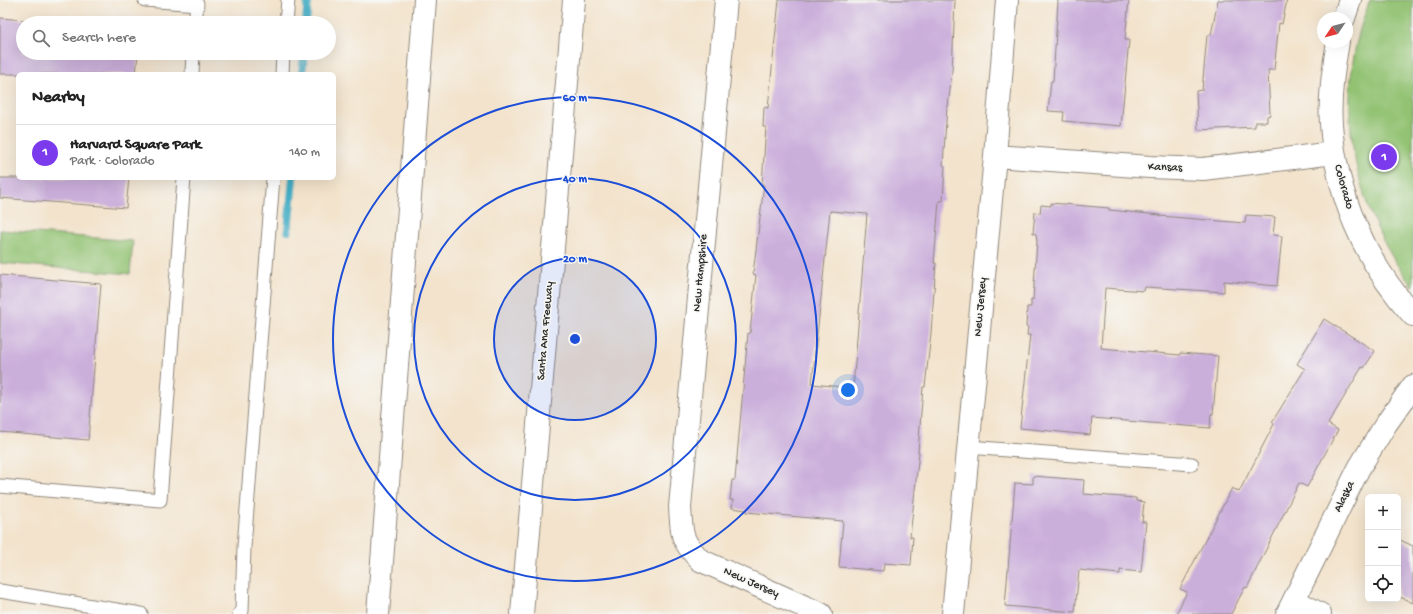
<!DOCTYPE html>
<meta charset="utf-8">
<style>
:root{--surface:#fff;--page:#f6f6f6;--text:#222;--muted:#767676;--line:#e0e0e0;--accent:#7c3aed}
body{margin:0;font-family:"Gochi Hand",sans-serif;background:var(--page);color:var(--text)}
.controls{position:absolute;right:12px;bottom:12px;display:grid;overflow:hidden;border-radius:6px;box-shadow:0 4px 16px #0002}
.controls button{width:36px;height:36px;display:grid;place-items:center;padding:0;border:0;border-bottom:1px solid var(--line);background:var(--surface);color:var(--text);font:20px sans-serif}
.compass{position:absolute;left:1317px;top:12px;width:36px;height:36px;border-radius:50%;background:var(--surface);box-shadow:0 4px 16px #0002;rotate:235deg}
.you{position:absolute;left:848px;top:390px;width:14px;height:14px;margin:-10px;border:3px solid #fff;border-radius:50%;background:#1a73e8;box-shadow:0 0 0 6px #1a73e833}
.badge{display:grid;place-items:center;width:26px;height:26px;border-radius:50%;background:var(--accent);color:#fff;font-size:13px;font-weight:700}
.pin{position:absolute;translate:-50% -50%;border:2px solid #fff;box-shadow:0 1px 4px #0006}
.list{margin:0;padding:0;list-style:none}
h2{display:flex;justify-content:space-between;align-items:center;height:52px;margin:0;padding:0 16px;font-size:17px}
h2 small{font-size:13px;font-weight:400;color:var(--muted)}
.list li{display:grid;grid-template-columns:26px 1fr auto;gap:12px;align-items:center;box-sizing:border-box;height:56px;padding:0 16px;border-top:1px solid var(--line)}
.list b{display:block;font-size:15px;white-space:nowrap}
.list p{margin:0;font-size:13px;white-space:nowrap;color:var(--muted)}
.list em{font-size:13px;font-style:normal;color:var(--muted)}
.icon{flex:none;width:22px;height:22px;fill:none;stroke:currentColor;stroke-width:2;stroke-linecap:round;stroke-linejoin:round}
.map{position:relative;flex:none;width:1413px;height:614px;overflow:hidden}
.search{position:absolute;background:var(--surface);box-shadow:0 4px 16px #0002;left:16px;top:16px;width:320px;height:44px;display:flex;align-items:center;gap:10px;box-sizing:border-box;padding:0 14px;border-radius:22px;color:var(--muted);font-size:15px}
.panel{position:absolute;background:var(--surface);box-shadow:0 4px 16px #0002;left:16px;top:72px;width:320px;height:108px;border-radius:6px}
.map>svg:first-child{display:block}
</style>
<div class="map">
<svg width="1413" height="614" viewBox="0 0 1413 614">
<rect width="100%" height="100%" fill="#f6f6f2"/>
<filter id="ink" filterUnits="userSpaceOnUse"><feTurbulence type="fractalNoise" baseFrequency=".025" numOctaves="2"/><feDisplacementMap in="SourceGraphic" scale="8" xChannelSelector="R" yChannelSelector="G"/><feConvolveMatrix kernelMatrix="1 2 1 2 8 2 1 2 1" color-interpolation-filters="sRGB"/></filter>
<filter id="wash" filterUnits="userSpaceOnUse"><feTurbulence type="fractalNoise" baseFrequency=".012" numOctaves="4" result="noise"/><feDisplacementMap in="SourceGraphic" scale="16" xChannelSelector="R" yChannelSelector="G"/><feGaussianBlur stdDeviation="0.9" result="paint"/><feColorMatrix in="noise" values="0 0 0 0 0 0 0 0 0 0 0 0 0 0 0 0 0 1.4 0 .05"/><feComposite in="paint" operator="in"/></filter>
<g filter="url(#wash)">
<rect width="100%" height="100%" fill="#f3e3cc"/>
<path fill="#92c272" stroke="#5e764e" d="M1370 0H1413V287C1350 207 1331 95 1370 0Z
M0 230 133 241 130 274 0 263Z"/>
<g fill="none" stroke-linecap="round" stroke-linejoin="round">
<path stroke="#45aec5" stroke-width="8" d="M306 23 308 0
M302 74 304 53
M288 231 293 178"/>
</g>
<g id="blocks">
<path fill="#cbafdb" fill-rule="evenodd" d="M779 0H955L952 72 948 107H947L943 165 945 166 943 201H939L934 263H936L931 333 925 387H923L918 452H919L910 537H913L911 565 884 563 883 571 839 567 843 521 746 512V510L732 508 733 500H730L732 480H735L748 333H750L756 275 753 274 764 185 762 184 766 127H763L764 107 768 108ZM830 211 867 214 853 388 812 384Z
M1058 0H1129L1125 40H1129L1121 126 1063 121 1064 112 1048 111 1051 81H1053Z
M1218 0H1287L1282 24 1279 23 1274 70H1268L1270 115 1267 116V122H1255V127L1198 130 1196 91 1202 90 1207 35H1211Z
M0 18 62 23H23V53H138L136 74H0Z
M0 178H129L126 208 0 198Z
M1051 203 1109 208V210L1160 215V216L1245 223 1246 215 1275 217 1273 235 1282 236 1277 286 1224 281V292L1145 287 1144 291 1105 288 1101 348 1180 355V353L1218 356 1213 414H1211L1210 428 1092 418 1090 435 1020 428 1030 335H1027L1028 327H1026L1027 307H1031V300H1033L1037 241 1036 234 1033 233 1035 212 1040 213 1041 205 1051 206Z
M0 275 101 284 88 440 0 432Z
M1324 319 1375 351 1364 368 1362 367 1328 424 1338 430 1307 487 1299 483 1247 588 1245 587 1231 614H1176L1187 592 1180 589 1232 488 1239 492 1274 424 1272 422 1305 369 1297 364Z
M1033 476 1084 480 1083 494 1136 498V501L1144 502 1142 522H1146L1141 572 1120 570V574L1079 570 1075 612 1005 606 1015 483 1033 484Z
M1398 539 1413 546V603L1398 596Z"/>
</g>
</g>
<g filter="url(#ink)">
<use href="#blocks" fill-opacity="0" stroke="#8f877c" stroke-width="1"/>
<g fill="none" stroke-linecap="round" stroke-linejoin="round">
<defs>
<path id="lane" d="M145 0 197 4 195 23
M286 23 288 0
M192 74 193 53
M282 74 283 53
M968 447 1192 464
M0 486 160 500 184 178
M0 591 141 614
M239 614 242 611 244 547 273 178"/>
<path id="street" d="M726 0 680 507C682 535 680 539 700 560L821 614
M995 156 1150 167 1203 169 1334 153
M1294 600 1320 614
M953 614 995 156 1007 0
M1287 614 1359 468 1386 424 1413 386"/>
<path id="secondary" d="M1344 18 1350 0
M1338 42C1333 69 1329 96 1331 124 1336 195 1365 262 1413 315"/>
<path id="highway" d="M378 614 425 0
M522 614 574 0"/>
</defs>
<use href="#lane" stroke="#8f877c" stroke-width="15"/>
<use href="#street" stroke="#8f877c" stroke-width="24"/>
<use href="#secondary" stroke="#8f877c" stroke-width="24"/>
<use href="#highway" stroke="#8f877c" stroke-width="24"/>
<use href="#lane" stroke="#fff" stroke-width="13"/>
<use href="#street" stroke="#fff" stroke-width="22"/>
<use href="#secondary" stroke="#fff" stroke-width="22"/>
<use href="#highway" stroke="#fff" stroke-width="22"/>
</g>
</g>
<circle cx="575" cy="339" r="81" fill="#1d4ed8" fill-opacity=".12"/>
<g fill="none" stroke="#1d4ed8" stroke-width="2">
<circle cx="575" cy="339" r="81"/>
<circle cx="575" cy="339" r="161"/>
<circle cx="575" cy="339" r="242"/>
</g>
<g text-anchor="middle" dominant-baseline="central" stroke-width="3" stroke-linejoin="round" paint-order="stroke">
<g font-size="12" fill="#2b2b2b" stroke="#f6f6f2">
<text transform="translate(1165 168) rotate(2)">Kansas</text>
<text transform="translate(1343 187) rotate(74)">Colorado</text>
<text transform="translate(701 273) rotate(-85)">New Hampshire</text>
<text transform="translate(981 307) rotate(-85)">New Jersey</text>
<text transform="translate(546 331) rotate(-85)">Santa Ana Freeway</text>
<text transform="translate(1345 497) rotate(-64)">Alaska</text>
<text transform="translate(751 583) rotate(24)">New Jersey</text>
</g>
</g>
<circle cx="575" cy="339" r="6" fill="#1d4ed8" stroke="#f6f6f2" stroke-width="2"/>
<g font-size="12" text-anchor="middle" font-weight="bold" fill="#1d4ed8" stroke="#f6f6f2" stroke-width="3" stroke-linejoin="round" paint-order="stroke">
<text x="575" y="101">60 m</text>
<text x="575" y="182">40 m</text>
<text x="575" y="262">20 m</text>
</g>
</svg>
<div class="controls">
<button>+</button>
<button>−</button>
<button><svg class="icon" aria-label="locate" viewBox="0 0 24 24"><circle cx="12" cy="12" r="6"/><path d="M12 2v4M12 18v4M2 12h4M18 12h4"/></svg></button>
</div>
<svg class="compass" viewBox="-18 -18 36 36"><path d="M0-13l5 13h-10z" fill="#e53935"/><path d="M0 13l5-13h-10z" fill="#767676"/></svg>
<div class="you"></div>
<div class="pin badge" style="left:1384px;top:157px">1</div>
<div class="search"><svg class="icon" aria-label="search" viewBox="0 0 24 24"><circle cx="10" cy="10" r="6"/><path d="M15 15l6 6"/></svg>Search here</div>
<section class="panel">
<h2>Nearby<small></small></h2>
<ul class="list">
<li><span class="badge">1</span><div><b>Harvard Square Park</b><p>Park · Colorado</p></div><em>140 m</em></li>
</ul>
</section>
</div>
